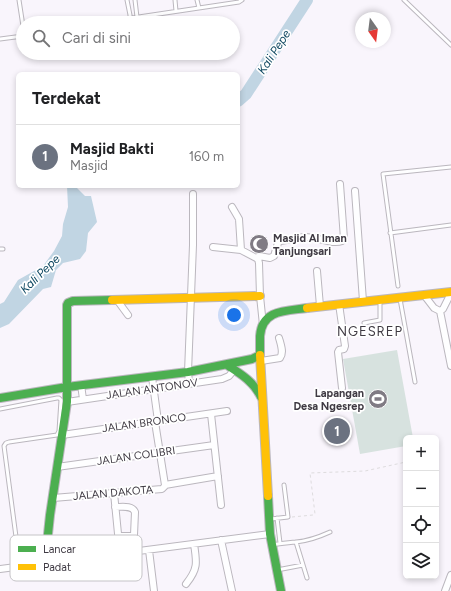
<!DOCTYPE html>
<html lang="id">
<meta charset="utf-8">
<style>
:root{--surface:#fff;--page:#f6f6f6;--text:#202124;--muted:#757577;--line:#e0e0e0;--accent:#d93025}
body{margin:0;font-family:Figtree,sans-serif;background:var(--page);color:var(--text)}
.controls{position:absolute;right:12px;bottom:12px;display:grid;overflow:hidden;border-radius:6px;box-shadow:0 2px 6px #0003}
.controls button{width:36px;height:36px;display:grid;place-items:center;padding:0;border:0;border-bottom:1px solid var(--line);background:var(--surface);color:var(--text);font:20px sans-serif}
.compass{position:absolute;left:355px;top:12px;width:36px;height:36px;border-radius:50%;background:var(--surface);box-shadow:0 2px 6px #0003;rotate:166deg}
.you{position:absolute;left:234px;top:315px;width:14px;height:14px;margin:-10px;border:3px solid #fff;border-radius:50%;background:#1a73e8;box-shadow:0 0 0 6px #1a73e833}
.badge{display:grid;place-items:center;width:26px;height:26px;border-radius:50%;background:var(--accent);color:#fff;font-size:13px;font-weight:700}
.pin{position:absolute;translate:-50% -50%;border:2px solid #fff;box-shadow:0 1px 4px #0006}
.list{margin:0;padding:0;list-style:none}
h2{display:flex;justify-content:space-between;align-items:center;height:52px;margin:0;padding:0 16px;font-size:17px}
h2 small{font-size:13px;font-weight:400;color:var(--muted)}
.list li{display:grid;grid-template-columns:26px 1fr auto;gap:12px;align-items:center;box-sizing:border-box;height:64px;padding:0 16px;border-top:1px solid var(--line)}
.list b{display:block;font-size:15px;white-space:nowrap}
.list p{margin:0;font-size:13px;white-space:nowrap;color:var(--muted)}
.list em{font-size:13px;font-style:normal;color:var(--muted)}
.icon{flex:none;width:22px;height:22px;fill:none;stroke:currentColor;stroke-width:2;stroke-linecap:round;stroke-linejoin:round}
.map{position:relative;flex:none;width:451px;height:591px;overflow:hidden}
.search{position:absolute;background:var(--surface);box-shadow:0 2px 6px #0003;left:16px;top:16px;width:224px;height:44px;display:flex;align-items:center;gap:10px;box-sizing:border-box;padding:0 14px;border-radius:22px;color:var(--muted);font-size:15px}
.panel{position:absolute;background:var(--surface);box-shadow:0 2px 6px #0003;left:16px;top:72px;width:224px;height:116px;border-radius:6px}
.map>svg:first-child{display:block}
</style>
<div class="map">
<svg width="451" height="591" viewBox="0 0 451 591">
<rect width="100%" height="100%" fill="#f9f5fc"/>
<path fill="#d7e2df" d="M397 350 413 438H406V446L360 454 343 359Z"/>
<path fill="#c1d5e3" d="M67 186H77V188L85 196H91L97 222 88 233 86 251 80 259 63 263 56 270 51 287 43 289 9 324 0 328V304L4 302 18 280 43 266 54 251 62 236 63 224 68 207Z"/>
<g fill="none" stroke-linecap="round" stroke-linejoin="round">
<path stroke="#c1d5e3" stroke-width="12" d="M238 101 246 94 307 0"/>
<defs>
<path id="lane" d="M19 0 23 26
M127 0 130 15V17L132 18 239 2 242 0
M135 0 137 17
M175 0 176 11
M197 0 199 8
M404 0 451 45
M0 39 23 36
M390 233 451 225
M0 249H3
M398 286 383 174 451 167
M400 299 415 382
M364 323 380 320V301
M0 409 57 398H59L61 400 59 431 57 435 9 442 6 443 4 446 20 567
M277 518 280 543
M271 519 288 517 284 485
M296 542 307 578
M273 545C281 543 288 543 296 542 308 541 319 537 330 532
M277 570 303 565"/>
<path id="street" d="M355 191 363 301
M232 207 239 219 241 250
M213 247 241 250 258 259 259 263 260 296 263 325
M257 258 259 256 270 258 274 256 278 243 280 241C288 240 297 238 305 237 318 237 332 245 342 241L344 239 340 184
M317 271 320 306
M451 293 443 309 440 311 451 366
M424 295 434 308 440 311
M117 300 128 315
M339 304 345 346 344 349 339 350 338 352 342 388
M261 361 280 358C284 353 281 345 279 338
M152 377 158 421
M189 383 188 372 193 245V194
M81 385 83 399
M67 402 222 379 229 376 234 370
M211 414 221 505
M155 422 165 485
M62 435 227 411
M57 467 214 445
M114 493 120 554
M53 498 162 489 165 486V485L218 476
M115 507C122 507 132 505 135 512L134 535 132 536H118
M221 540 232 591
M149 550 154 591
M0 569 270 534
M186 584C198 569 197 563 194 544
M445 591 451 575"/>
<path id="fast" d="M227 365C241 374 254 382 261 397
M0 398 67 387 188 372 252 359 260 355C260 349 260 342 260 336 262 309 287 311 307 308
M268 496 270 534 281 591
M46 564V553L50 515 67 402V305L68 303 73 301 112 300"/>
<path id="slow" d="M112 300 260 296
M307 308 451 292
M260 355 268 496"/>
</defs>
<use href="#lane" stroke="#bbb7be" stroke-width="5"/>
<use href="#street" stroke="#bbb7be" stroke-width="8"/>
<use href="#fast" stroke="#bbb7be" stroke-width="10"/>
<use href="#slow" stroke="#bbb7be" stroke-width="10"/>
<path stroke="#dedcde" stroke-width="1" stroke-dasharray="3 3" stroke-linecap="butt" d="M292 517 313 515 315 514 310 473 365 471 406 462"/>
<use href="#lane" stroke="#fefeff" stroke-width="3"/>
<use href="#street" stroke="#fefeff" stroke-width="6"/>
<use href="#fast" stroke="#4caf50" stroke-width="8"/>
<use href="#slow" stroke="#ffc107" stroke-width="8"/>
</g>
<defs>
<symbol id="mosque-disc" viewBox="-11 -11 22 22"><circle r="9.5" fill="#807b84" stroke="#fff"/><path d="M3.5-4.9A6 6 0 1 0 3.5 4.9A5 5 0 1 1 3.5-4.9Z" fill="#fff"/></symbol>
<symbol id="stadium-disc" viewBox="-11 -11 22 22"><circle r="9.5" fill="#807b84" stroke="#fff"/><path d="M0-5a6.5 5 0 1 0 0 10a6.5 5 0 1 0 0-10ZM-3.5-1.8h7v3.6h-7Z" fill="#fff"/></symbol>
</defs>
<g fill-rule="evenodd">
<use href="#mosque-disc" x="248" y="233" width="22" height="22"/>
<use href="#stadium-disc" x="367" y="388" width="22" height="22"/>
</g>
<g text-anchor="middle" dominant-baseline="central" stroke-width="3.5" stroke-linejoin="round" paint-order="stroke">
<g font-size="11" font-weight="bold" fill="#3f3a43" stroke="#fff" text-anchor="start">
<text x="273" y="238">Masjid Al Iman<tspan x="273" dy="13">Tanjungsari</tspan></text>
<text x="364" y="393" text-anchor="end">Lapangan<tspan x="364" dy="13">Desa Ngesrep</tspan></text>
</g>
<g font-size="11" fill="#3f3a43" stroke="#fff">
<text transform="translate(152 389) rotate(-8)">JALAN ANTONOV</text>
<text transform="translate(144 423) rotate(-8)">JALAN BRONCO</text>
<text transform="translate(136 456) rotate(-8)">JALAN COLIBRI</text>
<text transform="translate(113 493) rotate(-5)">JALAN DAKOTA</text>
</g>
<g font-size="12" font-style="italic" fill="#104962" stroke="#fff">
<text transform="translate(274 52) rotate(-57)">Kali Pepe</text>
<text transform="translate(40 274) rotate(-44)">Kali Pepe</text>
</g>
<g font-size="13" letter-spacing="1" fill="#3f3a43" stroke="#fff">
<text x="370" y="331">NGESREP</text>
</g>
</g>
<rect x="10" y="535" width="132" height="46" rx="6" fill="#fff" stroke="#c5c4c7" stroke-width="1"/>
<rect x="18" y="546" width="18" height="6" fill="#4caf50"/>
<rect x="18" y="564" width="18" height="6" fill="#ffc107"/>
<g font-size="11" fill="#3f3a43">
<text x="43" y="553">Lancar</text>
<text x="43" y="571">Padat</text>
</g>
</svg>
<div class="controls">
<button>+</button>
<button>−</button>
<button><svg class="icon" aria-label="locate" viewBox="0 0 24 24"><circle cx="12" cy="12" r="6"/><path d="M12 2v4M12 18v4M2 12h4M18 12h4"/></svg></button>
<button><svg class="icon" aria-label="layers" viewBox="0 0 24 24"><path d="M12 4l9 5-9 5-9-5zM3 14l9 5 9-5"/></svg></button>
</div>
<svg class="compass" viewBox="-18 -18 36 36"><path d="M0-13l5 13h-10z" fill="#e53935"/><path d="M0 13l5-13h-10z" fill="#757577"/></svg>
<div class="you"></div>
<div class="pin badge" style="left:337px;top:431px;background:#6b7280">1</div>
<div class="search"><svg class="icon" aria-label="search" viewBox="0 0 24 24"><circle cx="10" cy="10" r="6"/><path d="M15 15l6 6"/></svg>Cari di sini</div>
<section class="panel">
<h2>Terdekat<small></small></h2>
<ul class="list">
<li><span class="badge" style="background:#6b7280">1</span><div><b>Masjid Bakti</b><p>Masjid</p></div><em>160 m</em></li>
</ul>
</section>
</div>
